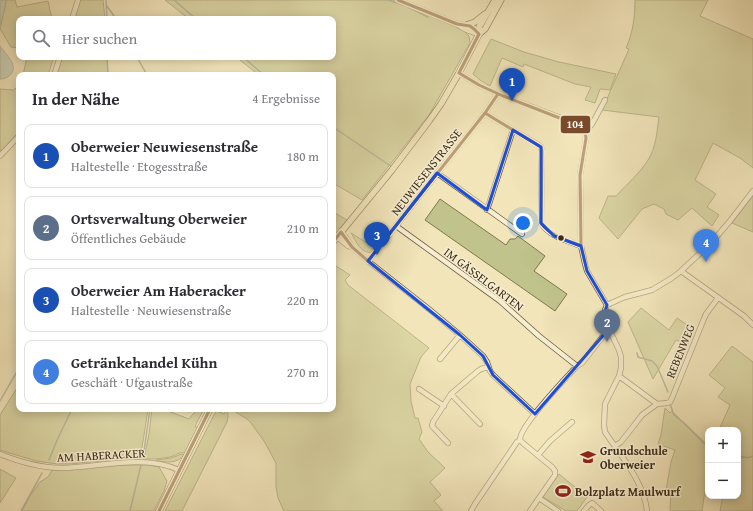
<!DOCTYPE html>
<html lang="de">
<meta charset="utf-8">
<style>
:root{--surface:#fff;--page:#f2f2f3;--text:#2b2b33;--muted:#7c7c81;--line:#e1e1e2;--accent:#8f2418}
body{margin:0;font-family:"Gentium Book Plus",serif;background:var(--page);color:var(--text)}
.controls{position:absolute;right:12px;bottom:12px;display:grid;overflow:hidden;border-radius:8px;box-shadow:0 2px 10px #0003}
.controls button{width:36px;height:36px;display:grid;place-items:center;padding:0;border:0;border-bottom:1px solid var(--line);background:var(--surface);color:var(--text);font:20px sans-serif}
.you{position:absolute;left:523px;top:223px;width:14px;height:14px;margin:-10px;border:3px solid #fff;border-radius:50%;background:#1a73e8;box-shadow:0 0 0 6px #1a73e833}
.badge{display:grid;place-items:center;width:26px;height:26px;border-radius:50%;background:var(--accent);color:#fff;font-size:13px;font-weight:700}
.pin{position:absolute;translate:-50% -33px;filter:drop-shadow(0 1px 2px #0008)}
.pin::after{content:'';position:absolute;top:21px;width:14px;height:12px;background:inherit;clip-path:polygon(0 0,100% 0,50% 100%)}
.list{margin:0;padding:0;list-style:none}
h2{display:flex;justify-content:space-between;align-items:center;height:52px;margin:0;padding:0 16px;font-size:17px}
h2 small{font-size:13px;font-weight:400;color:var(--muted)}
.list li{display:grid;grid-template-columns:26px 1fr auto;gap:12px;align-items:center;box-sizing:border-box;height:64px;margin:0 8px 8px;padding:0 8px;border:1px solid var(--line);border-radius:8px}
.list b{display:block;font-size:15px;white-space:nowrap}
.list p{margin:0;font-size:13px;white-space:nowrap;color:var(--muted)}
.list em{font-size:13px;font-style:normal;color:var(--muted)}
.icon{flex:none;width:22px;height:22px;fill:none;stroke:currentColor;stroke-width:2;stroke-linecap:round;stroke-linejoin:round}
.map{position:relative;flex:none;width:753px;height:511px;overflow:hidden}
.search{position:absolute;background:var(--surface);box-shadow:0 2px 10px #0003;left:16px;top:16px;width:320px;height:44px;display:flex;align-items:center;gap:10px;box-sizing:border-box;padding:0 14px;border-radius:8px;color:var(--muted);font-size:15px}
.panel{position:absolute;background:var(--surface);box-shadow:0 2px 10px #0003;left:16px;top:72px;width:320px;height:340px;border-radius:8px}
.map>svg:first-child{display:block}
</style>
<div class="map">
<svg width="753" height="511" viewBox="0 0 753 511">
<rect width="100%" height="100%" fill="#f2e5ba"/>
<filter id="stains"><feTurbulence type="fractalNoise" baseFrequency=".005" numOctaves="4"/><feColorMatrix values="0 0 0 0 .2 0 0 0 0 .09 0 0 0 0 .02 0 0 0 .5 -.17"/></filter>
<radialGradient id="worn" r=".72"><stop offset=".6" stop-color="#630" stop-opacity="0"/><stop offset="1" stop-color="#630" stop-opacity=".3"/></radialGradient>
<path fill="#c0c38c" stroke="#7e7751" d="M6 0H15L17 7 48 1 52 19H19V48L11 47 0 29 5 7Z
M80 0H103L105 19H74Z
M165 0H394L463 30 469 36 470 43 429 115 362 200 333 183V75H259L236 57H333V19H189Z
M635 0H708L700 16 753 39V168L740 158 713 143 695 180 716 194 707 207 719 215 712 226 692 208 678 220 666 214 664 209 654 204 642 209 618 239 599 218 608 196H616C627 184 640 173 648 160 656 148 657 131 659 117L602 110 629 49 626 48C633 33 635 16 635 0Z
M491 39 524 52 559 62 616 74 610 90 600 89 595 103 585 100 591 87 575 84 524 64 523 67 502 58 490 86 480 80 473 74Z
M27 57H54L48 75H23Z
M62 57H107L108 75H56Z
M19 85V132L0 152V89L14 90Z
M753 196V232L732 223Z
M440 199 506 245 510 239H515L518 236 545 256 534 271 567 294 555 311 425 220Z
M333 212 347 220 333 237Z
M351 233 372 246 375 248 373 252C361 255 356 241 351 233Z
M333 264 350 275 345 280 348 285 429 348 421 357 410 384 411 401 415 418H418L422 432 419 439 428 452 445 468 430 482 441 495 434 501 443 511H284L278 498 276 487V463L264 441 251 423 247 419 231 409H333Z
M641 308 669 330 677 318 694 330 687 345 676 340 653 379 628 322Z
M732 346 753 362V511H720L723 496H738V430H719L730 405 718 397 725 388 709 375Z
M19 385V409H148L144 435 140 459H122L69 464H57L36 461 0 450V415Z
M665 408 670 413 672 411 708 448V479L704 497 702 511H670L671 491 666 490 671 462 675 450 658 444 661 435Z
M152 409H163L189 419 197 409H204L195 426 198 428 185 453C180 452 178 454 173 456 164 459 154 459 144 459L149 434Z
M226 410C229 414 228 417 227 422L182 511H165L215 413 217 411 224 414Z
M182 454 184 455C178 464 166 462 156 461V460L171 458Z
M128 465H148L159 467 167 481 164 491 154 511H22L30 496 40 482 48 477 53 469Z
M0 469 16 478 0 503Z
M559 474 587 497 577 511H566L543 497Z"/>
<path fill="#9fbcba" stroke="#778278" d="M0 0H6L5 7 0 27Z
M0 46C5 54 21 67 9 76 6 78 4 79 0 79Z"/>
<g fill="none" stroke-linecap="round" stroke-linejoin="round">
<path stroke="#778278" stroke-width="1.5" d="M106 0 107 19
M174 0 196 19
M388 0 406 6 428 17
M107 6 116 19
M107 57 108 75
M137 57 147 75
M243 57 264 75
M333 127 392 167
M637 353 638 357 652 361 657 366 668 392
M0 401 19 368
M670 404 674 415 683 422 708 446
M738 455C743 458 747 459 753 456
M143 458 150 409
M49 460 58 438 72 409
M21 511 42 473
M130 511 141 465"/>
<defs>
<path id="minor" d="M398 0 457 24C464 30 471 32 479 34
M72 19 78 0
M457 24C468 25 472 25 479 34
M459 73 479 85 503 96 561 118 580 126 585 132 586 138 580 175 581 246 585 264 587 271 607 305
M54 75 60 57
M485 113 513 130 537 144 541 147 542 151 541 223C550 237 566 240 581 246
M585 132 592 124 605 100
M0 156 19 136
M437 173 522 234
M487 210 513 130
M396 226 500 301 539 336 577 366
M341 232 347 239 352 247 368 261 430 310 460 335 483 356 487 362 490 371 493 375 535 414
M337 237 348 246 352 247
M368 261 485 113 498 94
M681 271 744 316 753 325
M607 305 625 297 652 290 672 278 681 271 712 242 730 221 753 191
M607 331 611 333 619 350 621 357V368L619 376 605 404 604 425 605 432C621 456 644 482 647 511
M440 359 460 335
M619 376 657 404
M419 389 444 406
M451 394 480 424
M520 440 524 444 552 467 555 471V475L530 511
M448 443 432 426 433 422 451 394 478 371 481 369 488 367
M615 446 621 442 632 428 642 415 657 404 667 403 670 402 672 398 701 326 706 314 718 298
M0 454C20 462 42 468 63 468 102 467 142 454 179 470
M538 455 550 441 572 422
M539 498 558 511
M471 511 475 504 517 442 520 440C519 427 566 378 577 366L582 363 607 331C605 321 602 314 607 305
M584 511 589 505 592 503 601 511"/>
<path id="major" d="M466 25 475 22 485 14
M479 34 485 29 501 0
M333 242 392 170 429 121 441 104 459 73 479 34V27L495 0
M159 511 210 409"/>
</defs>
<use href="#minor" stroke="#6a5a3f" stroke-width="6"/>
<use href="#major" stroke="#3c2b16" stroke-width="7"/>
<use href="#minor" stroke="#f7eed2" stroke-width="4.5"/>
<use href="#major" stroke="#f2e5ba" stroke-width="5.5"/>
<defs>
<path id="bus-1" d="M398 0 457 24 470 26 474 29 479 34
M459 73 479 85 503 96 580 126 585 132 586 138 580 175 581 246
M459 73 479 34
M485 113 541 147 542 151 541 223C551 236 566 240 581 246
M333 242 341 232 352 247 368 261
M368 261 485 113 498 94
M159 511 210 409"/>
</defs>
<use href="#bus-1" stroke="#f7eed2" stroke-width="6"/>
<use href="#bus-1" stroke="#7a4b2a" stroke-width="3"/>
</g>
<path d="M0 0H753V511H0ZM513 130 541 147V223L554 236 581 246 587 271 607 305 604 315 607 331 535 414 493 375 483 356 460 335 368 261 437 173 487 210Z" fill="#f2e5ba" fill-opacity=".55" fill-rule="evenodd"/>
<path fill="none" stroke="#1d4ed8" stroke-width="3" stroke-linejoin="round" d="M513 130 541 147V223L554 236 581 246 587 271 607 305 604 315 607 331 535 414 493 375 483 356 460 335 368 261 437 173 487 210Z"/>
<defs>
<symbol id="school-bare" viewBox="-9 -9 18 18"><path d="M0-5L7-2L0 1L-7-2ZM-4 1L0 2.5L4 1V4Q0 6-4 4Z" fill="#8f2418" stroke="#f7eed2" stroke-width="2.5" paint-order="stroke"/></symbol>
<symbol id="stadium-bare" viewBox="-9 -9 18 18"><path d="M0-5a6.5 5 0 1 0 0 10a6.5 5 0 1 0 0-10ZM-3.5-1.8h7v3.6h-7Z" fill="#8f2418" stroke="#f7eed2" stroke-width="2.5" paint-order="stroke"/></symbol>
</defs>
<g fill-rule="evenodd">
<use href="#school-bare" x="577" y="446" width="22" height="22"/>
<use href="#stadium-bare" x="552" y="480" width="22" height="22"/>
</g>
<circle fill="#3c2b16" stroke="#f7eed2" stroke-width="1.5" cx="561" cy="238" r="3.5"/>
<g text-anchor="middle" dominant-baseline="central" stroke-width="3" stroke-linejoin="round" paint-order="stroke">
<g font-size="12" fill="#3c2b16" stroke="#f7eed2">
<text transform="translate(426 172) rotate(-52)">NEUWIESENSTRASSE</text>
<text transform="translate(484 279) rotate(37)">IM GÄSSELGARTEN</text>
<text transform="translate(680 351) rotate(-68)">REBENWEG</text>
<text transform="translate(101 455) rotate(-3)">AM HABERACKER</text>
</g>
<g font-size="12" font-weight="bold" fill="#3c2b16" stroke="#f7eed2" text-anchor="start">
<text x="600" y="450">Grundschule<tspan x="600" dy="14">Oberweier</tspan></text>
<text x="575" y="491">Bolzplatz Maulwurf</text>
</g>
</g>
<rect stroke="#f7eed2" stroke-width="1.5" x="560" y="115" width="31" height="19" rx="4" fill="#7a4b2a"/>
<g font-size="11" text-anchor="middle" font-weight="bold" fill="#fff">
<text x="575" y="128">104</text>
</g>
<rect width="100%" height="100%" filter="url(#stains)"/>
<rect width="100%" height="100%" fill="url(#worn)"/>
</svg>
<div class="controls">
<button>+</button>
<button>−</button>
</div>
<div class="you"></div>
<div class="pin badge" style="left:512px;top:101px;background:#1a4fb4">1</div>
<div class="pin badge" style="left:607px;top:342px;background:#5c6f8a">2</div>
<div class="pin badge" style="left:377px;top:255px;background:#1a4fb4">3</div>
<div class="pin badge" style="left:706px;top:262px;background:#3f7fe0">4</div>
<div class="search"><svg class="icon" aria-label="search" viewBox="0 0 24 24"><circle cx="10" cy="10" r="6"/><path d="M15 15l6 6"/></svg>Hier suchen</div>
<section class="panel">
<h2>In der Nähe<small>4 Ergebnisse</small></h2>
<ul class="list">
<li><span class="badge" style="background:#1a4fb4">1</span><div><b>Oberweier Neuwiesenstraße</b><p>Haltestelle · Etogesstraße</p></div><em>180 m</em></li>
<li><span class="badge" style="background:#5c6f8a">2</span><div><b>Ortsverwaltung Oberweier</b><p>Öffentliches Gebäude</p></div><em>210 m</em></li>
<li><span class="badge" style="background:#1a4fb4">3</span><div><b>Oberweier Am Haberacker</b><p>Haltestelle · Neuwiesenstraße</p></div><em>220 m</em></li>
<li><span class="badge" style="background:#3f7fe0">4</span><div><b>Getränkehandel Kühn</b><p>Geschäft · Ufgaustraße</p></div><em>270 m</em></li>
</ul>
</section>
</div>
